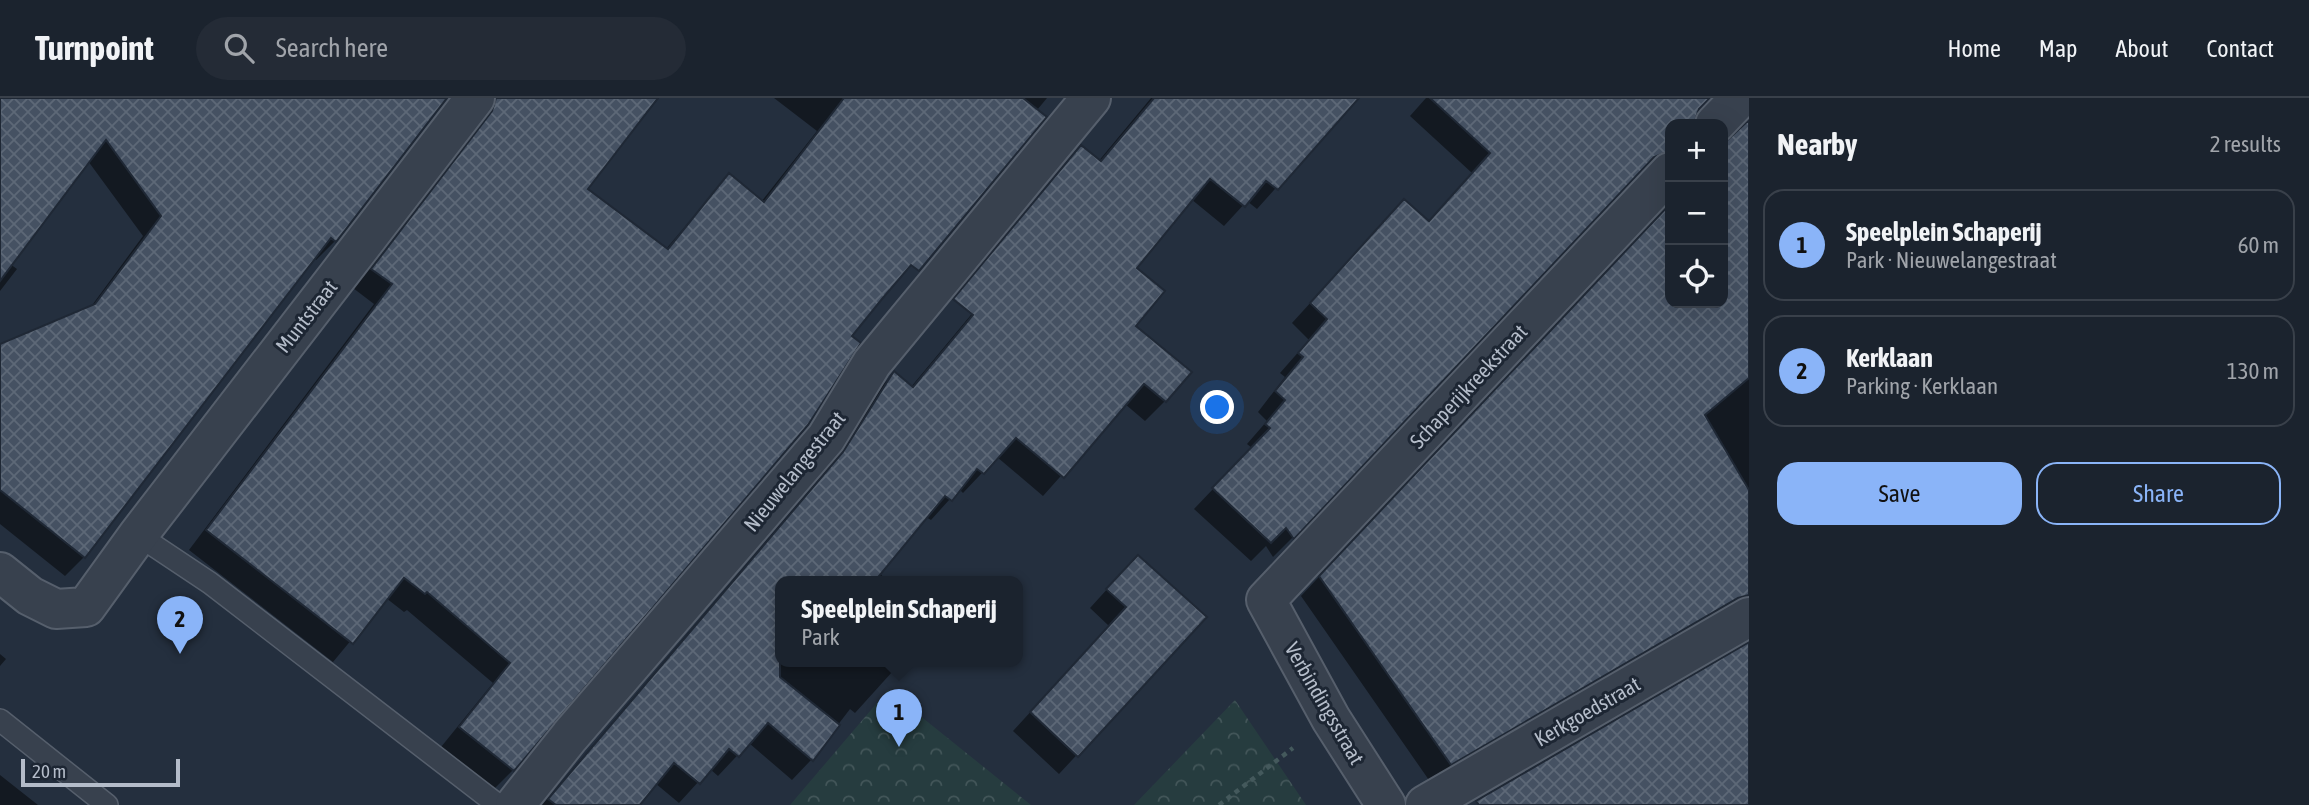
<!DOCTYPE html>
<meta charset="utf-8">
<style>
:root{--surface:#1b232e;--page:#242b36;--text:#f1f3f6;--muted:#a0a4aa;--line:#39404a;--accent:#8ab4f8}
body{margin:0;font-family:"Asap Condensed",sans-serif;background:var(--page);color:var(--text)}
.controls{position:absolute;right:21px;top:21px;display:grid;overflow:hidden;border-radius:14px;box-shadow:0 7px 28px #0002}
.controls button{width:63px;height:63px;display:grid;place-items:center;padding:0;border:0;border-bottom:2px solid var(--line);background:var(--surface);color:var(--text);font:35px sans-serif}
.scale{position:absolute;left:21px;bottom:18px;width:159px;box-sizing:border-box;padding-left:7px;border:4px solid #b4bcc9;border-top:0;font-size:19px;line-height:24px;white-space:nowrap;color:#b4bcc9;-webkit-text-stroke:5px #1d2633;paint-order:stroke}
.you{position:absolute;left:1218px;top:310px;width:24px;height:24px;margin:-18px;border:5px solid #fff;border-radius:50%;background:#1a73e8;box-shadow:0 0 0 10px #1a73e833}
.badge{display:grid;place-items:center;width:46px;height:46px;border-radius:50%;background:var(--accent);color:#111;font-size:23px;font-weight:700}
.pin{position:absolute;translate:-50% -58px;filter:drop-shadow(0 2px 4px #0008)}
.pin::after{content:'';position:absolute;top:37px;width:24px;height:21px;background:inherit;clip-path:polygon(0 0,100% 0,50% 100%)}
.popup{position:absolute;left:775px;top:478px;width:248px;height:91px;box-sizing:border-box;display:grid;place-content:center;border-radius:14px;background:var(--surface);filter:drop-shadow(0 2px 5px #0005);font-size:23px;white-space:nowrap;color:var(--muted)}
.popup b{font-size:26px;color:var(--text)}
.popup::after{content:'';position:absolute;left:50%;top:100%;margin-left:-14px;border:14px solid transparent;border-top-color:var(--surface)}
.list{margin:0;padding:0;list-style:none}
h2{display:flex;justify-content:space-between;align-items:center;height:91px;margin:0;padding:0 28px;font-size:30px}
h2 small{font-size:23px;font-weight:400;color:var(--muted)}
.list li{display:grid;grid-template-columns:46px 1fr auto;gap:21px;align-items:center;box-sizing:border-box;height:112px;margin:0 14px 14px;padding:0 14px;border:2px solid var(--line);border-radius:21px}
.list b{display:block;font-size:26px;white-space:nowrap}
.list p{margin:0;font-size:23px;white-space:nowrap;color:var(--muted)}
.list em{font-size:23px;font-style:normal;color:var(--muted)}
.actions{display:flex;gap:14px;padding:21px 28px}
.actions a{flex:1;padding:16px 0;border:2px solid var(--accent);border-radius:21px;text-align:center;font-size:24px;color:var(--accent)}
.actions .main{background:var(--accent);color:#111}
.icon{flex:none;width:38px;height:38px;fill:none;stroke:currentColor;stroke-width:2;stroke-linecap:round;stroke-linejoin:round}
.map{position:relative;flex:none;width:1749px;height:707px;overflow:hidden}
header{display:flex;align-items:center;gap:42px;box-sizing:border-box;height:98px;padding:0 35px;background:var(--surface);border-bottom:2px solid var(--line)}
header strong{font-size:33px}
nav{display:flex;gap:38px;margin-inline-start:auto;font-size:24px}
.search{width:490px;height:63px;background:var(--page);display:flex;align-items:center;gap:18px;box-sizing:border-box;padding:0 24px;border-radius:38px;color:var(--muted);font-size:26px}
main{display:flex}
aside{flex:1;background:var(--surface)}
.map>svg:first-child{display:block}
</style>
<header>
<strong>Turnpoint</strong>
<div class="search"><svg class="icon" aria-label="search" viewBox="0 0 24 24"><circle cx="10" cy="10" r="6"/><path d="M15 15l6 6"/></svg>Search here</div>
<nav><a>Home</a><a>Map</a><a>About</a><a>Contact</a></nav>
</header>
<main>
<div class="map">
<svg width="1749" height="707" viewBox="0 0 1749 707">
<defs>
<pattern id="park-crowns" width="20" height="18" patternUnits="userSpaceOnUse" patternTransform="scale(1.75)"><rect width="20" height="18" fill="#263c3f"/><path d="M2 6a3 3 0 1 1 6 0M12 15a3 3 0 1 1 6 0" fill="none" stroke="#435659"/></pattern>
<pattern id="building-cross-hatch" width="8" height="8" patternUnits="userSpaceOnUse" patternTransform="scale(1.75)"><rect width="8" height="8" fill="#455162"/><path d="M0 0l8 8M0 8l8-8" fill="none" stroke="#5d6877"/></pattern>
</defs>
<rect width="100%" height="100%" fill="#242f3e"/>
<path fill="url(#park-crowns)" d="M888 592 1031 707H790Z
M1235 602 1306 707H1134Z"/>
<path fill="#0007" d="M0 0H445L335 143 316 162 314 160 84 459 65 478 0 426V248L90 210 143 138 88 63 10 166 17 171 0 193Z
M466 0H659L586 91 666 151 729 77 761 104 817 33 774 0H1047L850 238 513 672 494 691 441 649 493 585 407 512 404 514 386 500 333 564 189 452 374 206 353 190 474 34 478 24Z
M1151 0H1356L1257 111 1247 103 1224 128 1191 101 1134 170 1133 228 1165 303 1145 323 1125 306 1043 398 997 359 963 395 959 391 931 422 926 419 879 475 888 483H780V563H902L855 615 850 611 811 662 792 682 749 645 718 678 710 671 679 705 655 685 637 707H542L823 376 875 295 894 275 911 289Z
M1426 0H1709L1692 19V26H1670V84L1656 72H1644L1635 76 1292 440 1273 459 1266 448 1251 463 1194 411 1252 350 1247 346 1267 323 1258 314 1285 279 1280 275 1309 242 1292 225 1385 123 1428 124 1472 75 1410 18Z
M1749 0V528L1431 685 1301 498 1670 104V205H1723V48L1742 27 1743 14Z
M1120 477 1205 519 1059 676 1013 633 1109 528 1090 510Z
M0 556 6 561 0 568Z
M0 677 38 707H0Z"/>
<path fill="url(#building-cross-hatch)" stroke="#1f2835" stroke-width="2" d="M0 0H447L336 144 331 140 85 460 0 392V246L95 206 161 118 106 42 0 183Z
M496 0H658L588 91 668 151 729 75 764 104 844 0H1023L1047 19 919 173 911 167 882 201 852 238 861 245 808 327 514 673 459 629 510 565 427 494 425 496 404 480 353 546 206 432 392 186 371 171 492 13Z
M1154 0H1359L1278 92 1266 83 1245 109 1210 81 1137 170 1165 193 1136 228 1192 274 1166 304 1144 286 1064 380 1016 340 984 376 977 371 952 403 945 398 875 483H780V579L840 627 813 663 768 625 739 659 729 651 700 686 674 665 640 707H556L548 701 843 354 894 273 913 289 973 217 953 201 1081 47 1101 63Z
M1430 0H1710L1699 11 1694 26H1670V53L1654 59 1294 441 1286 430 1271 445 1212 390 1270 330 1265 326 1285 302 1275 293 1303 259 1298 255 1327 221 1310 205 1404 101 1429 123 1490 55Z
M1749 22V280L1705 317 1749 392V497L1738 500 1451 667 1319 478 1670 106V205H1723V46Z
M1138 457 1207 519 1078 659 1030 614 1126 509 1106 491Z
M1749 544V707H1479L1476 703Z"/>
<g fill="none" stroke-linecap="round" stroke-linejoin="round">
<defs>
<path id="lane" d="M138 437 210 485 498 707
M0 622 107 707"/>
<path id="street" d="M1715 26 1740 0
M0 474 30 498 56 511 86 509 138 437 475 0
M515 707 570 638 826 340 872 265 1091 0
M1386 707 1331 621 1266 502 1670 74
M1425 707 1749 519"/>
</defs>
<use href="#lane" stroke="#565f6c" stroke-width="24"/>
<use href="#street" stroke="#565f6c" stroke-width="42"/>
<path stroke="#44595c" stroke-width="4.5" stroke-dasharray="5 5" stroke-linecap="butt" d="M1219 707 1293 650"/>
<use href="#lane" stroke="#38414e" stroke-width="21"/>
<use href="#street" stroke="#38414e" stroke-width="38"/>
</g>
<g text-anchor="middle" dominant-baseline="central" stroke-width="6" stroke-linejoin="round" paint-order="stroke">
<g font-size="21" fill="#b4bcc9" stroke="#1d2633">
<text transform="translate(306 218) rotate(-52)">Muntstraat</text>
<text transform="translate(1468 288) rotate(-47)">Schaperijkreekstraat</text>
<text transform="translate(794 373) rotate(-51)">Nieuwelangestraat</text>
<text transform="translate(1325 605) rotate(60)">Verbindingsstraat</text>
<text transform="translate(1587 613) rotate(-30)">Kerkgoedstraat</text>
</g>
</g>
</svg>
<div class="controls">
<button>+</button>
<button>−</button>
<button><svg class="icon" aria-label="locate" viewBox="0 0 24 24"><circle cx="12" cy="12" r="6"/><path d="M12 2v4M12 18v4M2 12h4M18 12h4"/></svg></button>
</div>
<div class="scale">20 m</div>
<div class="you"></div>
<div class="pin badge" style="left:899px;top:649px">1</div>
<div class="popup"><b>Speelplein Schaperij</b>Park</div>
<div class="pin badge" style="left:180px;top:556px">2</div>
</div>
<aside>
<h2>Nearby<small>2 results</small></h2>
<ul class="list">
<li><span class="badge">1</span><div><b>Speelplein Schaperij</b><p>Park · Nieuwelangestraat</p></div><em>60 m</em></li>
<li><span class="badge">2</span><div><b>Kerklaan</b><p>Parking · Kerklaan</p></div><em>130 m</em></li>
</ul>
<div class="actions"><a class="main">Save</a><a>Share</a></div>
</aside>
</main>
